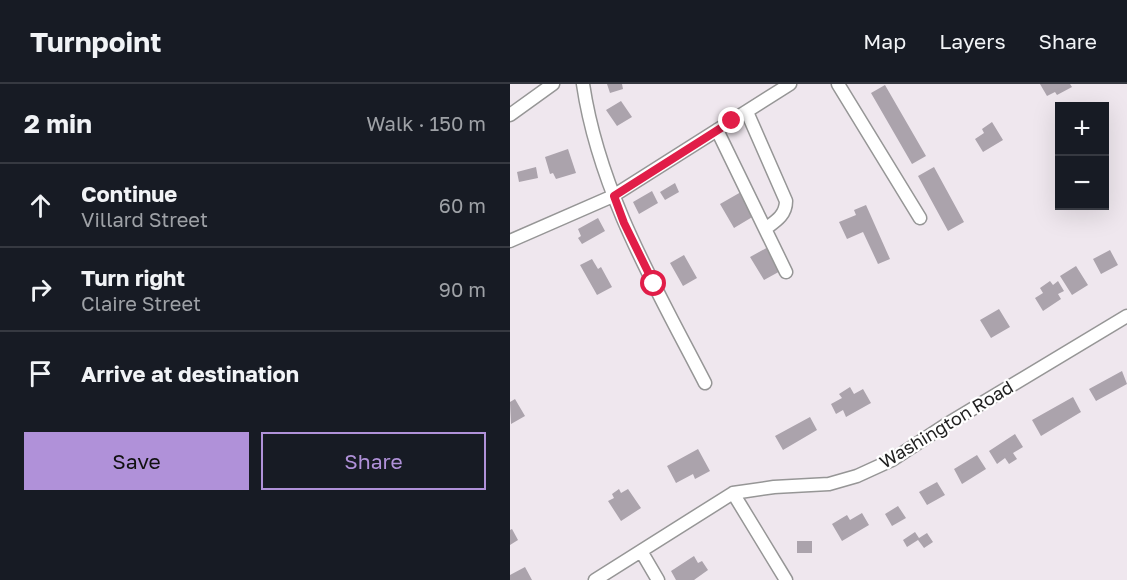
<!DOCTYPE html>
<meta charset="utf-8">
<style>
:root{--surface:#171b24;--page:#242831;--text:#f1f3f6;--muted:#9ea1a6;--line:#363941;--accent:#b091d9}
body{margin:0;font-family:"Golos Text",sans-serif;background:var(--page);color:var(--text)}
.controls{position:absolute;right:18px;top:18px;display:grid;overflow:hidden;border-radius:0px;box-shadow:0 6px 24px #0002}
.controls button{width:54px;height:54px;display:grid;place-items:center;padding:0;border:0;border-bottom:2px solid var(--line);background:var(--surface);color:var(--text);font:30px sans-serif}
.stop{position:absolute;width:18px;height:18px;margin:-14px;border:4px solid #e11d48;border-radius:50%;background:#fff}
.stop.end{background:#e11d48;border-color:#fff;box-shadow:0 2px 6px #0008}
.list{margin:0;padding:0;list-style:none}
h2{display:flex;justify-content:space-between;align-items:center;height:78px;margin:0;padding:0 24px;font-size:26px}
h2 small{font-size:20px;font-weight:400;color:var(--muted)}
.list li{display:grid;grid-template-columns:39px 1fr auto;gap:18px;align-items:center;box-sizing:border-box;height:84px;padding:0 24px;border-top:2px solid var(--line)}
.list b{display:block;font-size:22px;white-space:nowrap}
.list p{margin:0;font-size:20px;white-space:nowrap;color:var(--muted)}
.list em{font-size:20px;font-style:normal;color:var(--muted)}
.actions{display:flex;gap:12px;padding:18px 24px}
.actions a{flex:1;padding:14px 0;border:2px solid var(--accent);border-radius:0px;text-align:center;font-size:21px;color:var(--accent)}
.actions .main{background:var(--accent);color:#111}
.icon{flex:none;width:33px;height:33px;fill:none;stroke:currentColor;stroke-width:2;stroke-linecap:round;stroke-linejoin:round}
.map{position:relative;flex:none;width:617px;height:496px;overflow:hidden}
header{display:flex;align-items:center;gap:36px;box-sizing:border-box;height:84px;padding:0 30px;background:var(--surface);border-bottom:2px solid var(--line)}
header strong{font-size:28px}
nav{display:flex;gap:33px;margin-inline-start:auto;font-size:21px}
main{display:flex}
aside{flex:1;background:var(--surface)}
.map>svg:first-child{display:block}
</style>
<header>
<strong>Turnpoint</strong>
<nav><a>Map</a><a>Layers</a><a>Share</a></nav>
</header>
<main>
<aside>
<h2>2 min<small>Walk · 150 m</small></h2>
<ul class="list">
<li><svg class="icon" aria-label="ahead" viewBox="0 0 24 24"><path d="M12 20V5M6 11l6-6 6 6"/></svg><div><b>Continue</b><p>Villard Street</p></div><em>60 m</em></li>
<li><svg class="icon" aria-label="right" viewBox="0 0 24 24"><path d="M7 20v-9h11M14 6l5 5-5 5"/></svg><div><b>Turn right</b><p>Claire Street</p></div><em>90 m</em></li>
<li><svg class="icon" aria-label="arrive" viewBox="0 0 24 24"><path d="M6 21V4h12l-3 4 3 4H6"/></svg><div><b>Arrive at destination</b></div></li>
</ul>
<div class="actions"><a class="main">Save</a><a>Share</a></div>
</aside>
<div class="map">
<svg width="617" height="496" viewBox="0 0 617 496">
<rect width="100%" height="100%" fill="#efe7ee"/>
<path fill="#aba3ac" d="M97 0H112L113 5 100 9Z
M530 0H560L562 3 547 11 545 8 537 12Z
M375 1 416 72 402 80 361 9Z
M111 17 122 33 107 42 96 26Z
M482 38 493 56 473 68 465 55 474 49 472 45Z
M58 65 66 89 46 95 43 89 40 90 35 73Z
M26 83 28 94 9 98 7 88Z
M424 83 454 138 438 147 408 92Z
M165 99 169 108 155 116 150 108Z
M142 107 148 119 129 130 123 118Z
M231 108 244 132 224 144 210 120Z
M356 121 380 175 368 180 353 148 337 155 329 138 346 131 344 126Z
M88 134 95 147 72 160 68 154 71 152 68 145Z
M260 162 274 185 254 196 240 173Z
M600 166 608 181 591 190 583 175Z
M174 171 187 194 173 202 160 179Z
M82 175 88 185 91 183 102 203 87 211 70 181Z
M566 182 578 201 562 211 550 192Z
M540 197 543 201 548 197 554 207 548 210 551 215 533 227 525 214 533 209 530 204Z
M489 225 500 243 481 254 470 236Z
M612 287 617 300 586 317 579 305Z
M340 303 344 310 353 305 361 319 336 333 333 326 326 330 321 320 332 314 329 310Z
M563 313 571 328 531 352 522 336Z
M5 315 15 332 1 340 0 318Z
M300 333 307 346 273 366 265 352Z
M505 350 513 363 503 369 507 375 499 380 495 374 487 380 479 367Z
M188 365 200 387 185 395 183 390 166 399 157 382Z
M467 371 476 385 452 400 444 385Z
M427 398 435 411 417 421 409 408Z
M109 405 111 409 118 405 131 424 111 437 98 417 104 414 102 410Z
M388 422 396 434 382 442 375 430Z
M352 429 359 441 332 457 322 440 337 431 340 436Z
M2 445 8 456 0 461V446Z
M405 448 409 454 417 449 423 458 414 464 408 456 397 463 393 456Z
M287 457H302V469H287Z
M184 472 188 479 192 477 198 486 184 496H166L161 487Z
M15 483 22 496H0V491Z"/>
<g fill="none" stroke-linecap="round" stroke-linejoin="round">
<defs>
<path id="minor" d="M73 0C89 108 146 204 195 299
M328 0 410 134
M237 28 276 117C276 131 266 137 255 145
M0 31 43 0
M207 46 276 188
M0 157 103 112 280 0
M223 409 276 496
M131 467 148 496
M85 496 223 409 264 403 319 400 347 392 382 376 434 342 617 232"/>
</defs>
<use href="#minor" stroke="#969696" stroke-width="15"/>
<use href="#minor" stroke="#fff" stroke-width="12"/>
</g>
<g fill="none" stroke-linecap="round" stroke-linejoin="round">
<path stroke="#e11d48" stroke-width="8" d="M144 200 114 139 104 112 222 37"/>
</g>
<g text-anchor="middle" dominant-baseline="central" stroke-width="4.5" stroke-linejoin="round" paint-order="stroke">
<g font-size="18" fill="#1f1f1f" stroke="#fff">
<text transform="translate(436 340) rotate(-31)">Washington Road</text>
</g>
</g>
</svg>
<div class="controls">
<button>+</button>
<button>−</button>
</div>
<div class="stop" style="left:144px;top:200px"></div>
<div class="stop end" style="left:222px;top:37px"></div>
</div>
</main>
